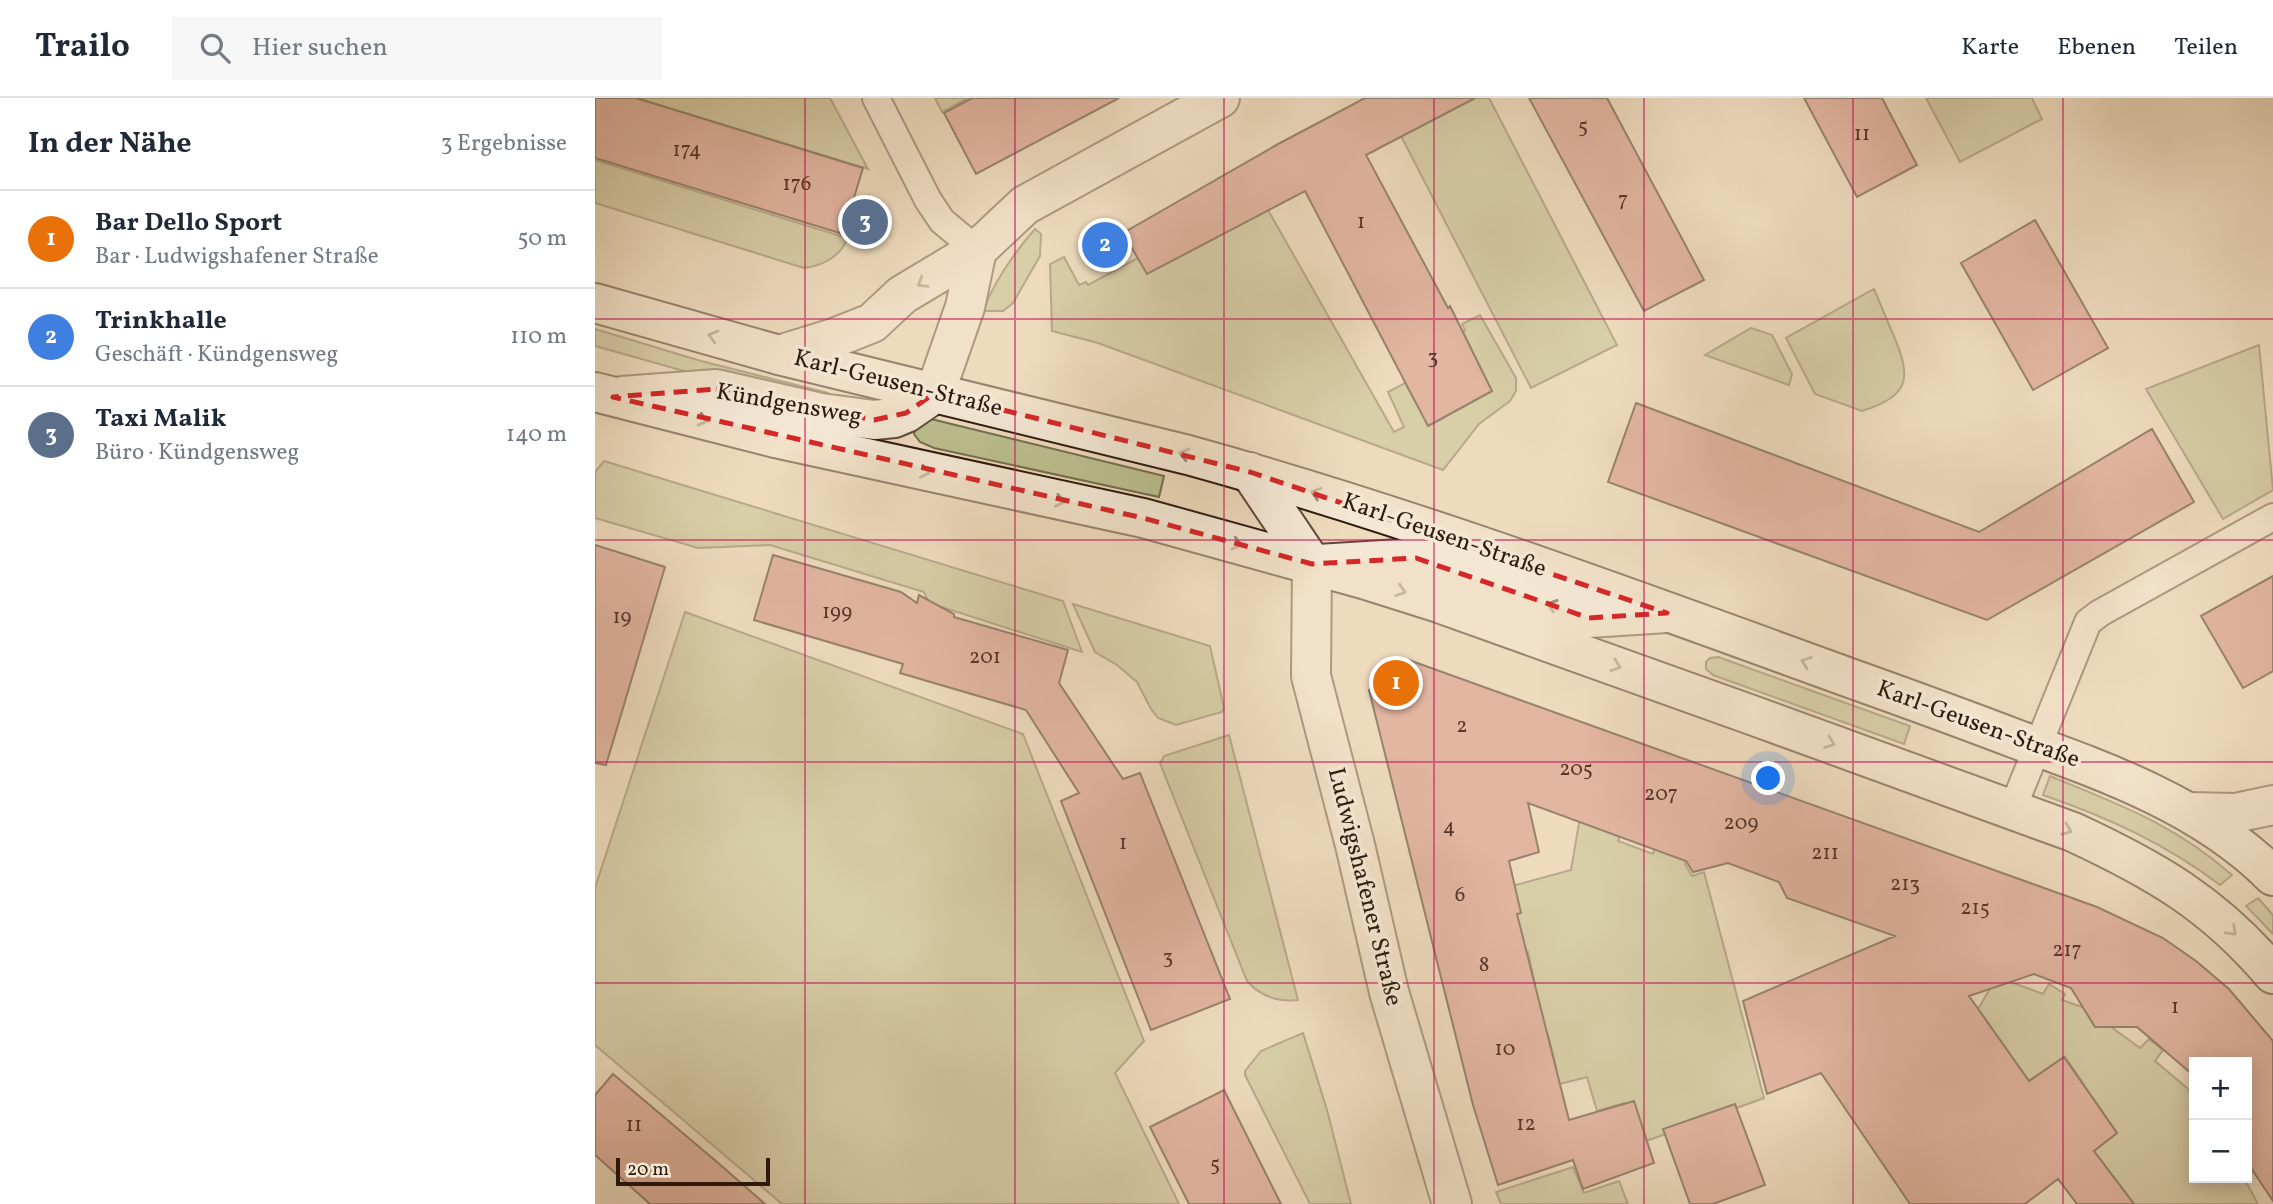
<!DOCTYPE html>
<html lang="de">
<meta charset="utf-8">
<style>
:root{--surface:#fff;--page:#f6f6f7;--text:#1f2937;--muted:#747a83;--line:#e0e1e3;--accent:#8f2418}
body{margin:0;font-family:Vollkorn,serif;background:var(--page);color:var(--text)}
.controls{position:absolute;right:21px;bottom:21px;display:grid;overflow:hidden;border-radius:0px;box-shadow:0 4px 18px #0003}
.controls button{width:63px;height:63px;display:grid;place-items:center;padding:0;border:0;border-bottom:2px solid var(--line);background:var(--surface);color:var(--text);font:35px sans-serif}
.scale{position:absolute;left:21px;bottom:18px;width:154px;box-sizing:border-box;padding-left:7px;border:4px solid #2e1b0e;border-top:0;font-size:19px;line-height:24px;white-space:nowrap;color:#2e1b0e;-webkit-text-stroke:5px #f4e8d5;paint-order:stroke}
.you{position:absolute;left:1174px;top:681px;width:24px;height:24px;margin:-18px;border:5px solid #fff;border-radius:50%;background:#1a73e8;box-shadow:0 0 0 10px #1a73e833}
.badge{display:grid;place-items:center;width:46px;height:46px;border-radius:50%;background:var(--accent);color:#fff;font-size:23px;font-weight:700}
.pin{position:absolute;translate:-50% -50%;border:4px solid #fff;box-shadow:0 2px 7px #0006}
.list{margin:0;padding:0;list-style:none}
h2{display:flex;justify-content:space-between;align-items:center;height:91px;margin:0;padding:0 28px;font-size:30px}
h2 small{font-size:23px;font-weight:400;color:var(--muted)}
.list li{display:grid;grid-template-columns:46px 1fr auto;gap:21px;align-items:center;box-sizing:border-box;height:98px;padding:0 28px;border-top:2px solid var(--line)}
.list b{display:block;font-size:26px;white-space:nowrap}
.list p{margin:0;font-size:23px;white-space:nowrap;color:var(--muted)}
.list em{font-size:23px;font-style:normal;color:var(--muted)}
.icon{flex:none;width:38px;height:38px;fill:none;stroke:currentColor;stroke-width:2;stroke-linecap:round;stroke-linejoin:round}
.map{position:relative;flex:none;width:1678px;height:1106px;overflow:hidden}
header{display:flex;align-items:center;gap:42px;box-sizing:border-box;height:98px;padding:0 35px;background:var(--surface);border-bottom:2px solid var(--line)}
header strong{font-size:33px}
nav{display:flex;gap:38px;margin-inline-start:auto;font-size:24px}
.search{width:490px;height:63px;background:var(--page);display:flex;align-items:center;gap:18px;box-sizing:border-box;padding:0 24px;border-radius:0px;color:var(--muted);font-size:26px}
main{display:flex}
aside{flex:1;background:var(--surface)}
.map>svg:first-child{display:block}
</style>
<header>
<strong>Trailo</strong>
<div class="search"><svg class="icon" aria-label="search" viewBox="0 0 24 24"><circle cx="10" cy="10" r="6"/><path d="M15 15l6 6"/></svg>Hier suchen</div>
<nav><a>Karte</a><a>Ebenen</a><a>Teilen</a></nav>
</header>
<main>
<aside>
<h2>In der Nähe<small>3 Ergebnisse</small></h2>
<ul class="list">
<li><span class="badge" style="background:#e8710a">1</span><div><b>Bar Dello Sport</b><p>Bar · Ludwigshafener Straße</p></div><em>50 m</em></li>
<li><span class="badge" style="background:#3f7fe0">2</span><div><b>Trinkhalle</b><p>Geschäft · Kündgensweg</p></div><em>110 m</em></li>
<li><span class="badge" style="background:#5c6f8a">3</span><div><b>Taxi Malik</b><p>Büro · Kündgensweg</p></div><em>140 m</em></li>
</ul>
</aside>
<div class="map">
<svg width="1678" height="1106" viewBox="0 0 1678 1106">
<rect width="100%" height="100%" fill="#eedbbe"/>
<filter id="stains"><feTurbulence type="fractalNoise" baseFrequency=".00286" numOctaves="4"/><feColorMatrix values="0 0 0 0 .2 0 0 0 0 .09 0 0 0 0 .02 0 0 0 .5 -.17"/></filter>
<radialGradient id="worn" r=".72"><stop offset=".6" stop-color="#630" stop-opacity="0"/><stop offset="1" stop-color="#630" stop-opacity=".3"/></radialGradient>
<path fill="#bcbf8f" stroke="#756d4e" stroke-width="2" d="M42 0H235L273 71Z
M340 0H373L347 14Z
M880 0H894L1022 247 936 290 806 38Z
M1331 0H1437L1447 21 1365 64Z
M0 62 252 140C247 158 227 168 209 170L0 105Z
M673 112 799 334 809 329 793 294 810 285 834 328 897 293 868 234 870 232 867 226 885 217 921 280V293L915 303 884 326 848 372 503 245 457 233 455 166 469 159 484 187 491 184 493 187 543 160Z
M440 131 446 136 445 158 418 205 408 213H388C400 182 418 156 440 131Z
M1279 191C1286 208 1293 224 1300 241 1318 282 1312 299 1267 313L1220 296 1191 240Z
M1156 230 1177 237 1197 276 1194 287 1110 257Z
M0 231 106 263 233 295 236 299 96 275 0 248Z
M1664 247 1678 392 1628 421 1551 291Z
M332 320 569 378 564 399 339 350 325 344 319 336 321 326Z
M9 363 468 503 487 554 334 505 329 494 175 447 103 450 0 420V374Z
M478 506 615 548 629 610 627 614 581 627 563 620 556 611 542 584 522 567 500 554Z
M90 514 428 636 549 943 520 975 584 1106H187L0 947V790Z
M1123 559 1315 628 1309 646 1118 577 1111 571V564L1115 560Z
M634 637 703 902C683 904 665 898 652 883L565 665 569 658Z
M1455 678C1525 707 1579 726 1637 777L1625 787C1571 746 1512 719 1448 697Z
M988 718 1027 732 1023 743 1058 756 1062 745 1094 757 1090 766 1097 778 1109 774 1169 1000 1032 1050 1029 1005 1002 1013 992 979 957 988 953 973 961 969 953 937 942 939 931 890 940 886 933 854 921 856 917 788 976 772 984 725Z
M1663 800 1678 817V836L1651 808Z
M1402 879 1448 896 1454 886 1470 896 1467 902 1490 910 1545 950 1554 941 1568 952 1560 963 1592 990 1599 1001V1080H1649L1663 1106H1539L1499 1053 1522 1035 1470 959 1434 983 1383 911Z
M708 935 732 1012 756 1106H715L650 977V973L666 953Z
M978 1069 989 1095 1024 1083 1033 1106H906L901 1094Z"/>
<path fill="#d48a81" stroke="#2e1b0e" stroke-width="2" d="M0 0H41L268 70 248 136 0 60Z
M377 0H524L381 76 349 15Z
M770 0H880L771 57 853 210 855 208 897 293 833 328 710 93 552 176 528 135 685 45Z
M934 0H1012L1109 182 1049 213Z
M1209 0H1287L1322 67 1262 99Z
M1440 122 1513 250 1438 292 1366 165Z
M1041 305 1384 434 1557 331 1599 404 1392 522 1013 384Z
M0 447 70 469 11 667 0 665Z
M178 457 306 494 322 505 324 497 359 516V519L473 552 464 585 528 681 545 675 635 901 556 932 466 703 484 695 431 612 305 575 308 566 159 522Z
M1678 478V573L1648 590 1606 518Z
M811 561 1502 809 1568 840 1601 863 1634 891 1678 943V1103L1652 1064V964H1599V987L1595 980 1598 977 1542 929H1500L1476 890 1439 876 1374 898 1434 983 1469 959 1522 1035 1499 1053 1539 1106H1482L1463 1081 1430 1106H1315L1226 975 1172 996 1148 903 1300 838 1192 800 1184 784 1133 765 1098 774 1091 763 933 705 944 754 914 763 926 815 922 816 974 1022 1039 1003 1059 1065 988 1091 978 1062 903 1087 878 1007 774 592Z
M18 976 122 1064 170 1106H55L0 1057V997Z
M629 992 686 1106H594L555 1029Z
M1140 1006 1170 1087 1118 1106H1095L1068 1031Z"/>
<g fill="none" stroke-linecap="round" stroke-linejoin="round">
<defs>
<path id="lane" d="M281 0 333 102 347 123 382 152
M1417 712 1493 524 1505 515 1678 419"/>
<path id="street" d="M184 257 239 240 277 225 307 197 382 152 430 107 625 0
M27 298 121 291 226 315 279 322 299 320 311 315 340 295 370 209 382 152
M655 374 717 466 716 578 760 747 794 894 857 1106
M723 466 821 460 994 520 1072 515
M1594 714 1640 715 1678 707"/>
<path id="secondary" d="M0 205 184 257 593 357C818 419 1037 501 1255 580 1311 600 1366 620 1421 641 1512 674 1608 708 1678 778
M0 294 180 340 548 420 768 481 844 505 1165 620 1478 734C1560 772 1619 806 1678 876"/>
</defs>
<use href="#lane" stroke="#5e4b3a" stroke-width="30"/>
<use href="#street" stroke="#5e4b3a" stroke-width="42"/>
<use href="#secondary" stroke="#2e1b0e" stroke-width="42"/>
<use href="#lane" stroke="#f4e8d5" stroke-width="26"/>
<use href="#street" stroke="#f4e8d5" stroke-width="38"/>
<use href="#secondary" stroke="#f4e8d5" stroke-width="38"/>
</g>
<defs><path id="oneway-chevron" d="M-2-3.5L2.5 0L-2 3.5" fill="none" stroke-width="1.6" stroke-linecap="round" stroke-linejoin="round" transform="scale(1.75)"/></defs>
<g stroke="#9b8c7b">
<use href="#oneway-chevron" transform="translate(327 185) rotate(149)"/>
<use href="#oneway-chevron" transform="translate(118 238) rotate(-165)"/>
<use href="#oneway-chevron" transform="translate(108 322) rotate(14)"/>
<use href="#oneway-chevron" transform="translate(589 356) rotate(-166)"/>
<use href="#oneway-chevron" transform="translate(330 374) rotate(12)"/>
<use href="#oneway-chevron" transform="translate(721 395) rotate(-162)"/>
<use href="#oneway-chevron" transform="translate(465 403) rotate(12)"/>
<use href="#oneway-chevron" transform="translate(642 446) rotate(15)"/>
<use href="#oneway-chevron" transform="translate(806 493) rotate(18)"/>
<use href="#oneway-chevron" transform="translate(957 507) rotate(-161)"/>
<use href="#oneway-chevron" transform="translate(1211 564) rotate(-160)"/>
<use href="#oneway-chevron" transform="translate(1021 568) rotate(20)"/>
<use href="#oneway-chevron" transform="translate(1235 645) rotate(20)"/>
<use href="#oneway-chevron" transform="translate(1472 732) rotate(21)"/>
<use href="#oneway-chevron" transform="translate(1637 833) rotate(44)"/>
</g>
<path d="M0 0H1678V1106H0ZM121 291 279 322 311 315 340 295 655 374 1072 515 994 520 821 460 717 466 548 420 18 299Z" fill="#eedbbe" fill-opacity=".55" fill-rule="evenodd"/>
<path fill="none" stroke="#d62828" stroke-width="5" stroke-dasharray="14 9" stroke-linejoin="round" d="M121 291 279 322 311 315 340 295 655 374 1072 515 994 520 821 460 717 466 548 420 18 299Z"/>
<path fill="none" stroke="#c2185b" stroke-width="2" stroke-opacity="0.55" d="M210 0V1106M420 0V1106M629 0V1106M839 0V1106M1049 0V1106M1258 0V1106M1468 0V1106M0 221H1678M0 442H1678M0 664H1678M0 885H1678"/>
<g text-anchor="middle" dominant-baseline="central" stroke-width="7" stroke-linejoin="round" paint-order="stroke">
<g font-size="21" fill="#58372b">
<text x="988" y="28">5</text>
<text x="1267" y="36">11</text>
<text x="92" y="52">174</text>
<text x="202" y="86">176</text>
<text x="1028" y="102">7</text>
<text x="766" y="124">1</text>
<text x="838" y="259">3</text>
<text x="242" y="514">199</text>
<text x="27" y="519">19</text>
<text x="390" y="559">201</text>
<text x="867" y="628">2</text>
<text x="981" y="671">205</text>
<text x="1066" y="696">207</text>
<text x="1146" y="725">209</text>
<text x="854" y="729">4</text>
<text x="528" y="745">1</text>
<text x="1230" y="755">211</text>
<text x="1310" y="786">213</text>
<text x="865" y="797">6</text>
<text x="1380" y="810">215</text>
<text x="1472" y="852">217</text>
<text x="573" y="859">3</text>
<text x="889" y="867">8</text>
<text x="1580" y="909">1</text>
<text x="910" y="951">10</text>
<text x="931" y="1026">12</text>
<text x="39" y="1027">11</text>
<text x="620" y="1066">5</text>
</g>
<g font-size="24" fill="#2e1b0e" stroke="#f4e8d5">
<text transform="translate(303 286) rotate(14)">Karl-Geusen-Straße</text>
<text transform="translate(194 307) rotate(10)">Kündgensweg</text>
<text transform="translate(849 438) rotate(19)">Karl-Geusen-Straße</text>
<text transform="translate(1383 627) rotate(20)">Karl-Geusen-Straße</text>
<text transform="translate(769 789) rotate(76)">Ludwigshafener Straße</text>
</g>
</g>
<rect width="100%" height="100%" filter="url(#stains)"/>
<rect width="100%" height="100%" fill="url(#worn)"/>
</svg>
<div class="controls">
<button>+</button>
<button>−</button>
</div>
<div class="scale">20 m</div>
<div class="you"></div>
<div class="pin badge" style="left:801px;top:585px;background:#e8710a">1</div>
<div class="pin badge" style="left:510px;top:147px;background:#3f7fe0">2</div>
<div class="pin badge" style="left:270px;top:124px;background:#5c6f8a">3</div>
</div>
</main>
